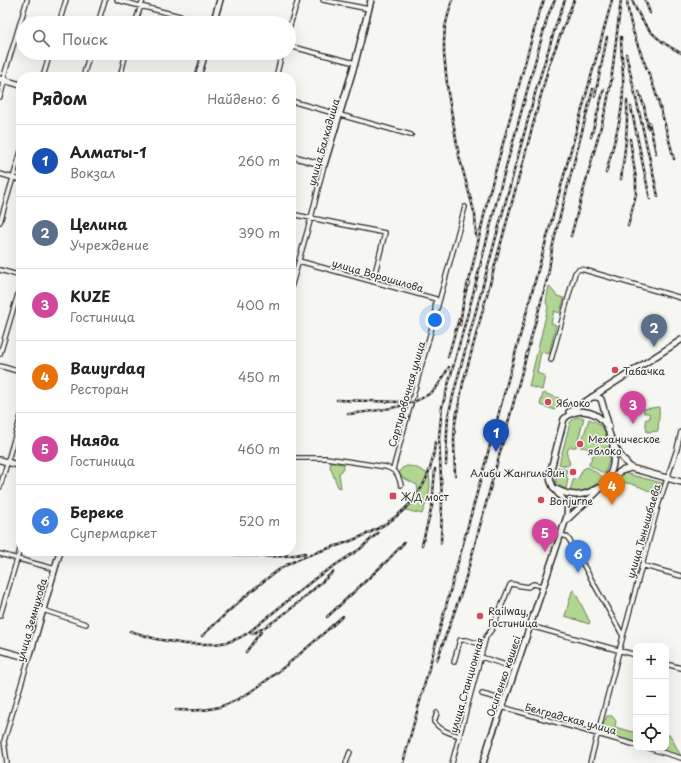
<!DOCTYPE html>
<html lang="ru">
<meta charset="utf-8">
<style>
:root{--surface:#fff;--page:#f6f6f6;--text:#222;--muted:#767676;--line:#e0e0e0;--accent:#d1495b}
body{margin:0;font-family:"Playpen Sans",sans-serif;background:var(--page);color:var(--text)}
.controls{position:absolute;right:12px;bottom:12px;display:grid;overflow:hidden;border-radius:8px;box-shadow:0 4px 16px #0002}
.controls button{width:36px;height:36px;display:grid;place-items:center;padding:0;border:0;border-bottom:1px solid var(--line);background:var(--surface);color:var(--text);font:20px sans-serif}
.you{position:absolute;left:435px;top:320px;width:14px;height:14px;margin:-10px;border:3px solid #fff;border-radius:50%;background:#1a73e8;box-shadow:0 0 0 6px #1a73e833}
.badge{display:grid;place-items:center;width:26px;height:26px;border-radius:50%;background:var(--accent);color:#fff;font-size:13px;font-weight:700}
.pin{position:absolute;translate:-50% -33px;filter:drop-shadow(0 1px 2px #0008)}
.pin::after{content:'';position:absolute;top:21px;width:14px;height:12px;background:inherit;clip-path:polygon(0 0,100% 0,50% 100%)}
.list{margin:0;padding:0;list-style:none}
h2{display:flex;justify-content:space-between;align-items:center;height:52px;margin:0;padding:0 16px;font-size:17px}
h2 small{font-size:13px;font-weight:400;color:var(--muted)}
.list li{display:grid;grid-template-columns:26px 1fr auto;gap:12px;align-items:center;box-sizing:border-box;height:72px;padding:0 16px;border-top:1px solid var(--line)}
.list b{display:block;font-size:15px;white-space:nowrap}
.list p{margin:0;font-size:13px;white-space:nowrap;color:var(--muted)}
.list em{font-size:13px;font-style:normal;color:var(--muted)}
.icon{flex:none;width:22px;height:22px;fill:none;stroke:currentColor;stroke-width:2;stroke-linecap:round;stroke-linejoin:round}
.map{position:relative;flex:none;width:681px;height:763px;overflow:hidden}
.search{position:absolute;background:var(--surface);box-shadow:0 4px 16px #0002;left:16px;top:16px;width:280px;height:44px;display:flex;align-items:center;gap:10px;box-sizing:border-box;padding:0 14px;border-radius:22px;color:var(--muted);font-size:15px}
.panel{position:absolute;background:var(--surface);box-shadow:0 4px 16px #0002;left:16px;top:72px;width:280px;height:484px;border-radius:16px}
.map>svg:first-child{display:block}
</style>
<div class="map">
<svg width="681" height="763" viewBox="0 0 681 763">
<rect width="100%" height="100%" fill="#f6f6f2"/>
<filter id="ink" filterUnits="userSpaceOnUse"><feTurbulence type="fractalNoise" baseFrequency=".025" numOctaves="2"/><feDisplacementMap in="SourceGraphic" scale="8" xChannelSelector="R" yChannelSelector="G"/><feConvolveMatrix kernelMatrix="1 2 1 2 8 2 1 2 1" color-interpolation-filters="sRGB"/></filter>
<g filter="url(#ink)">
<path fill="#b1d691" stroke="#6e805e" d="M549 286 557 296 564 298 560 313 554 311 551 323 556 325 549 354 541 352 537 373 545 376 542 390 529 386 548 307 546 302Z
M543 393 559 398 555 410 540 405Z
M659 407C660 415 658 423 658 431L647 432 645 420 650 418 649 413H644L643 409Z
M577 417 584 418 576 447H571L568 449 567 455 570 464 567 466 559 464 570 423 573 419Z
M589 419C604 425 607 431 610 447L591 453 587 448 580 447Z
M610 450 609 460 605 474 589 465V462L591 460 592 456Z
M331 463 345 464 342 471 339 473 341 488 338 487 330 467Z
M407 466C415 466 422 470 429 475 432 490 427 501 422 514L406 510 419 497 417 485 403 478 399 474 402 468Z
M558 467 567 470 566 475 568 479 566 489C553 484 555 479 558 467Z
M588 467 603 477C596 487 583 495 570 491L573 480 578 479 583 469Z
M624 473 662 483 658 497C652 491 629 481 621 483L619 491 612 498 608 494C613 483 614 481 624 473Z
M574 590 590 622 589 624 565 616 572 591Z
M607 716H612L616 721 615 727 636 733V743L600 732Z
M667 735H670L681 756 653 748H666V739Z"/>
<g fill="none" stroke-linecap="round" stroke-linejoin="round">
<defs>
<path id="street" d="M117 0 207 23
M323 0 369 9
M59 23 66 0
M98 23 105 0
M135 23 143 0
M289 28 298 0
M289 46 355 63
M43 77 50 53
M83 77 90 53
M120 77 126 53
M276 77 282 53
M0 97 5 80 4 76 27 0
M291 101 411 135
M0 174 21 180
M291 214 385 233 373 281
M0 222 21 151
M299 261 436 299 435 310
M0 270 21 276
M291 288 311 218 324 165
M0 354 21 284
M551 360 575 273 578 270 581 269 681 298
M0 366 21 372
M291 458H326L386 467C397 471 398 474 401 485
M393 469 465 207
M0 487 21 416
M560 534 567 537 570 541 623 636 590 763
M0 554 55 569
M641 565 681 576
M43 610 86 624
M0 616 21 546
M530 626 636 655
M623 636 658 506 677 449 681 432
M481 657 515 668
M454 662 460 640H467L483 645
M666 664 681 668
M482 694 504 700
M502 707 636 745
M437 713 434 722C441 731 450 733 460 736
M648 748 681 758
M7 763 4 741 29 658
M346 763 350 752
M452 763 486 637 492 629 510 585 511 584 528 587 533 584 543 586"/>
<path id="secondary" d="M213 23 220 0
M198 77 205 53
M0 79 21 85
M291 156 324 165 355 63 371 0
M592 397H597L601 399 609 427
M569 412 681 340
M0 460 21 466
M609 480 621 471 631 468 681 482
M556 489C571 497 583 497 597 488
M565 522C578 507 602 492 610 474 614 466 614 455 613 446
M0 650 29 658 60 551
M483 763 491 737 509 688 567 516C567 513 568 509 567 506 566 503 564 501 562 498 555 490 549 484 550 473L564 419C575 408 592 409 603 421 608 426 609 434 612 441 617 452 623 460 631 468"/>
</defs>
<use href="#street" stroke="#2b2b2b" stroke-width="6"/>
<use href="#secondary" stroke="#2b2b2b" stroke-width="8"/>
<use href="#street" stroke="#f6f6f2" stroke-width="3.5"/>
<use href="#secondary" stroke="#f6f6f2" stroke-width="5"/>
<defs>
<path id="rail" d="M452 0 445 27 444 41V54L448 93 459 156 475 215 476 236
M627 0C629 29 642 55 652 82 661 107 667 133 674 159
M632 0C643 27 655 40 681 53
M645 0 650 13
M626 54 658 196
M639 92 644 106 648 128
M595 96 607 37
M631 107 650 199
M649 122 656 153
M591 137 604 89
M606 173C613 145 623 117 623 89 624 71 621 54 621 37
M621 179C625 152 628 129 627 101
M628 226 636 194V180L630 139
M571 236 606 108 611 82 621 0
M468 286 488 198 538 16 544 0
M460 325 463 304 468 282
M448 357 459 319
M337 400 402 402
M348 414C374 411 417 408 436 388 441 382 445 374 449 367
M446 465 447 432 448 416 455 388 536 90 557 22 565 0
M455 475 454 440 455 423 463 383 550 62 574 0
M441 543 442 500 439 437 442 407 471 302 498 196 548 15 555 0
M422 545 432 506 435 469
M216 551C239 556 282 559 305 553
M327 617 387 561 404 543
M130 631 156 639 185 644H215L228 642 239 638 248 633 317 577 360 549 378 533
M252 634C283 619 308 594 333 572
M202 636C226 614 253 587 280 569 299 557 321 551 342 544 392 527 431 499 435 442
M246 652 257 637 261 632
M437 660 463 588 548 276 552 249 557 228 593 89
M176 710C191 711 205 711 219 707 237 702 253 691 267 680 294 661 318 638 343 616
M403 763 612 0"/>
</defs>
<use href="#rail" stroke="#2b2b2b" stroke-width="2.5"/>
<use href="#rail" stroke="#f6f6f2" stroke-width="1" stroke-dasharray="3" stroke-linecap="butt"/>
</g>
</g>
<g fill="#d1495b" stroke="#f6f6f2" stroke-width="1.5">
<circle cx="615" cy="370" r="4"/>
<circle cx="548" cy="402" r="4"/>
<circle cx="580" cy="444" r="4"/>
<circle cx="573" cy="472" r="4"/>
<rect x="389" y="492" width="8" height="8" rx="2"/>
<circle cx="541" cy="500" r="4"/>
<circle cx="480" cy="616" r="4"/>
</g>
<g text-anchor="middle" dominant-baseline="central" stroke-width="3" stroke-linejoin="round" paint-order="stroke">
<g font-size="10" fill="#2b2b2b" stroke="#f6f6f2">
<text transform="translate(323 142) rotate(-74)">улица Балкадиша</text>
<text transform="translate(378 275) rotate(16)">улица Ворошилова</text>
<text transform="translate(406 394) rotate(-74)">Сортировочная улица</text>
<text transform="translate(643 531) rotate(-74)">улица Тынышбаева</text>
<text transform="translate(31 620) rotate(-74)">улица Земнухова</text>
<text transform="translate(503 676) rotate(-71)">Осипенко көшесі</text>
<text transform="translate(466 685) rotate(-74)">улица Станционная</text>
<text transform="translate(571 718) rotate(15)">Белградская улица</text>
</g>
<g font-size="10" fill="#2b2b2b" stroke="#f6f6f2" text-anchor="start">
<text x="623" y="370">Табачка</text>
<text x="556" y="402">Яблоко</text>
<text x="588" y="438">Механическое<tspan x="588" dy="12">яблоко</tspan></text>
<text x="565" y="472" text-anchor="end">Алиби Жангильдин</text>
<text x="401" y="496">Ж/Д мост</text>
<text x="549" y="500">Bonjurne</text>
<text x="488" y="610">Railway,<tspan x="488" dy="12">Гостиница</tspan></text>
</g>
</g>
</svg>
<div class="controls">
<button>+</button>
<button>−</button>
<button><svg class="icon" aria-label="locate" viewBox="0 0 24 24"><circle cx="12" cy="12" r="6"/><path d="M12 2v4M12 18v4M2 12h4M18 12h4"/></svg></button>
</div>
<div class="you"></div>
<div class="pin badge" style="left:496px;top:452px;background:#1a4fb4">1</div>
<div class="pin badge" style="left:654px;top:347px;background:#5c6f8a">2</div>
<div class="pin badge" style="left:633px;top:424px;background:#d1479c">3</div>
<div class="pin badge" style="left:612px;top:505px;background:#e8710a">4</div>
<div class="pin badge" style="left:545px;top:552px;background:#d1479c">5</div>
<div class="pin badge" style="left:578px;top:573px;background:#3f7fe0">6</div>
<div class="search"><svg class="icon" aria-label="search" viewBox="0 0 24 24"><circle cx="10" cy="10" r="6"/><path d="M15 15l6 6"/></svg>Поиск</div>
<section class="panel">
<h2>Рядом<small>Найдено: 6</small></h2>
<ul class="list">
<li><span class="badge" style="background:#1a4fb4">1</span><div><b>Алматы-1</b><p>Вокзал</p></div><em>260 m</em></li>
<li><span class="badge" style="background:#5c6f8a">2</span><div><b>Целина</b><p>Учреждение</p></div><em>390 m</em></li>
<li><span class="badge" style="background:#d1479c">3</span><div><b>KUZE</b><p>Гостиница</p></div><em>400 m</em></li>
<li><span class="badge" style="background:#e8710a">4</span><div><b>Bauyrdaq</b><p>Ресторан</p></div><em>450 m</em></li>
<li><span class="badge" style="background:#d1479c">5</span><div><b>Наяда</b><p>Гостиница</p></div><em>460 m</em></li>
<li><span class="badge" style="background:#3f7fe0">6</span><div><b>Береке</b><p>Супермаркет</p></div><em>520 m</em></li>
</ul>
</section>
</div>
